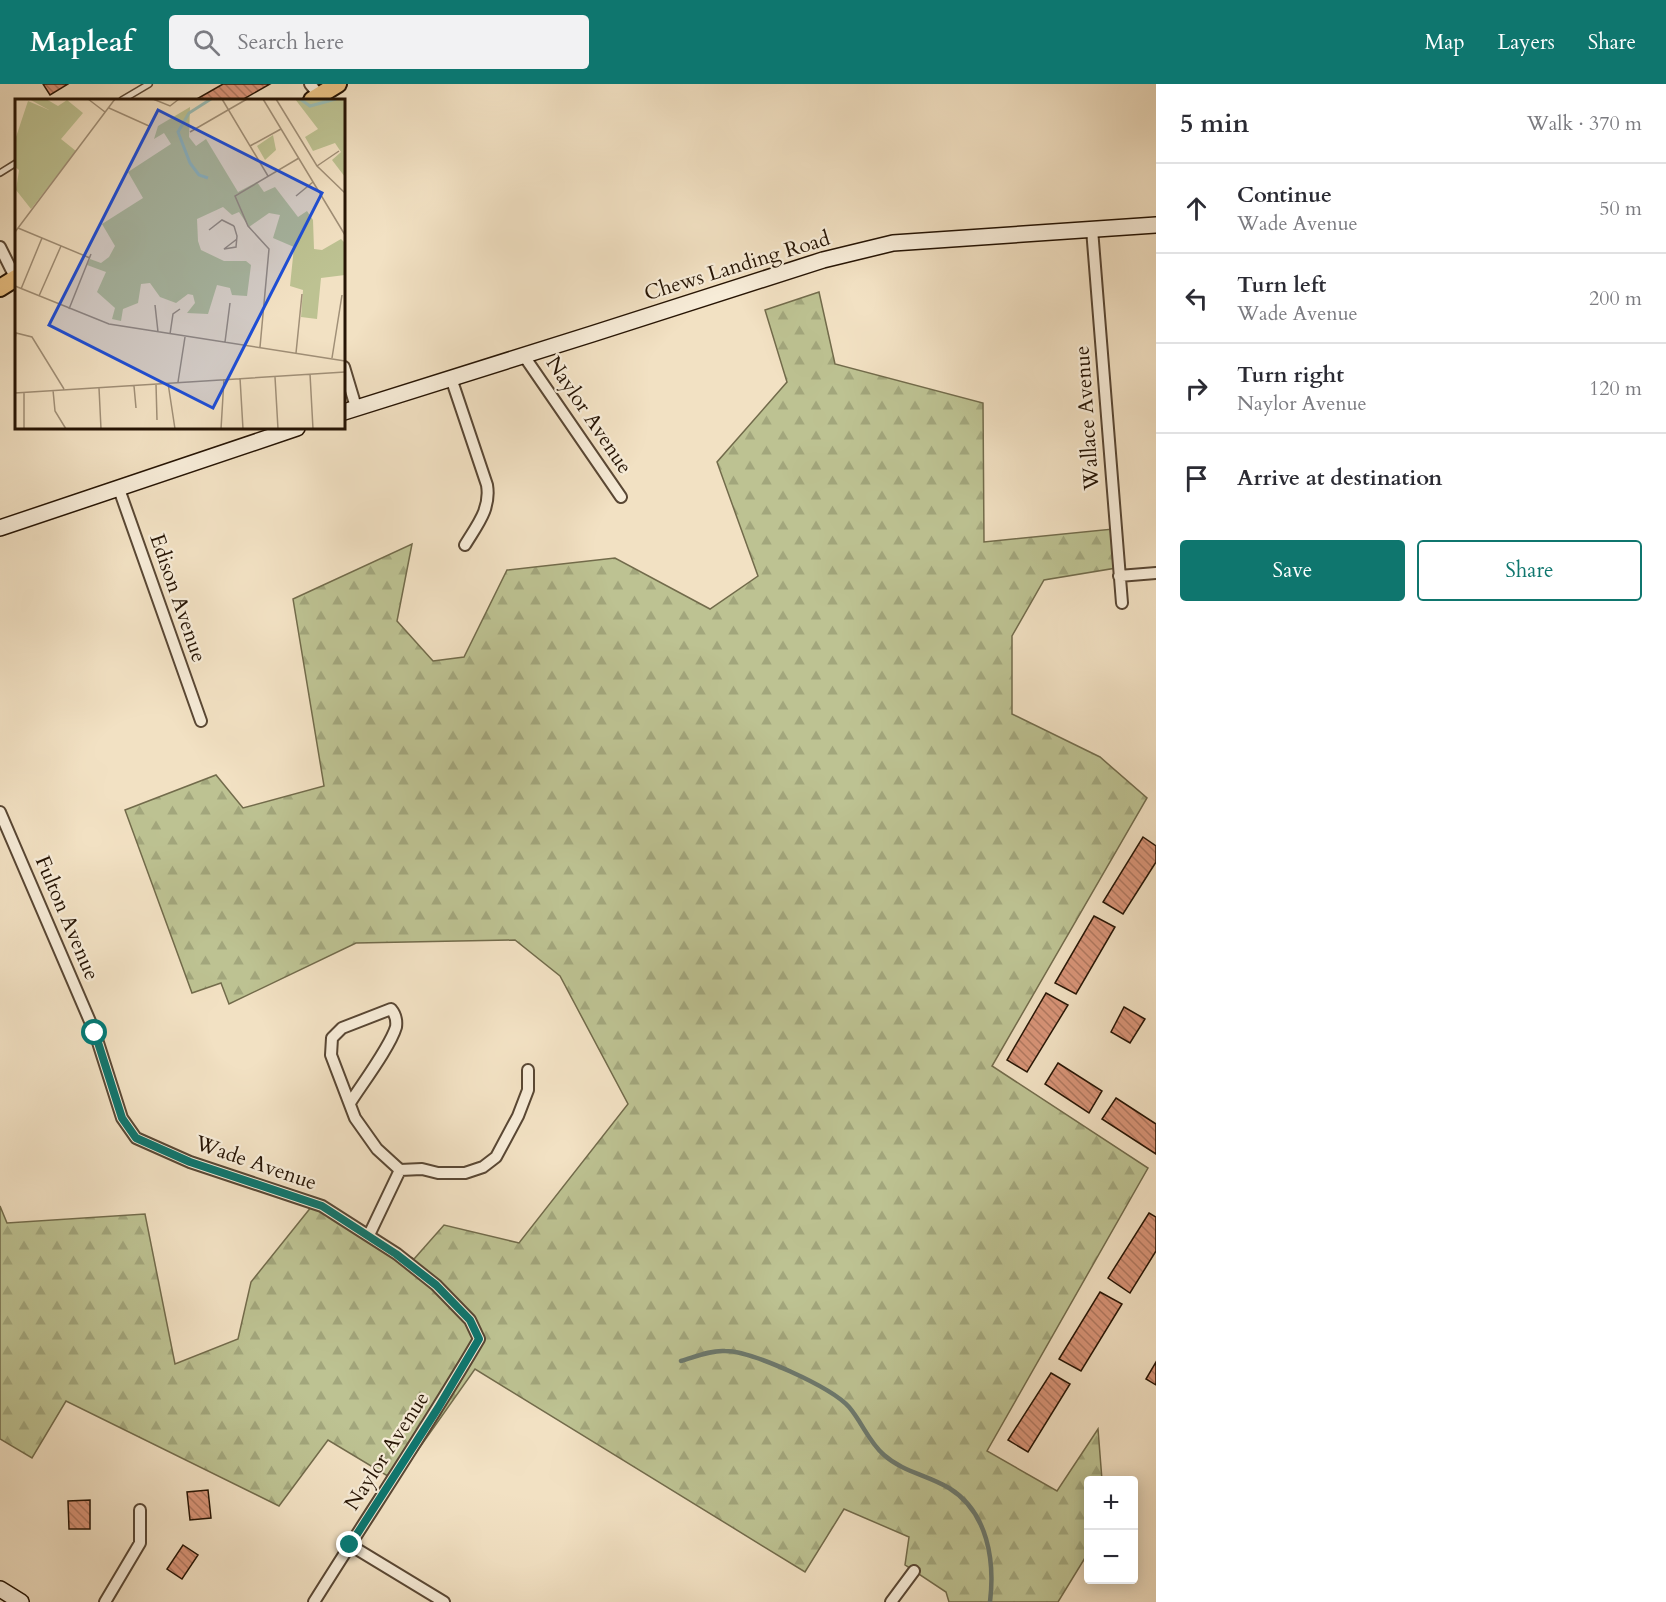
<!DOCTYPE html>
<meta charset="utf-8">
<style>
:root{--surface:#fff;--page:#f2f2f3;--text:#2b2b33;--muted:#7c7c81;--line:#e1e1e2;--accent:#0f766e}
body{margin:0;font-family:Cardo,serif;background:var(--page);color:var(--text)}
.controls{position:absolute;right:18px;bottom:18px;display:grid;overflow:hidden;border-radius:6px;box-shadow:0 3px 15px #0003}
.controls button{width:54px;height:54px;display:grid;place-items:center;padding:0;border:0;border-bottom:2px solid var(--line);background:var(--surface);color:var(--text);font:30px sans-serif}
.stop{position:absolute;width:18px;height:18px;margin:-14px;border:4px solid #0f766e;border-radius:50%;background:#fff}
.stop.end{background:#0f766e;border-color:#fff;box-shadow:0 2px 6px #0008}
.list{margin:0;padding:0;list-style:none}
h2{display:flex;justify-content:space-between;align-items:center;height:78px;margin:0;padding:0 24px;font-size:26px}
h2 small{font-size:20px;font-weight:400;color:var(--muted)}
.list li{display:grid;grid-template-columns:39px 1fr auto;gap:18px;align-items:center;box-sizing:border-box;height:90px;padding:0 24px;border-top:2px solid var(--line)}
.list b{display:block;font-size:22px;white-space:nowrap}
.list p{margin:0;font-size:20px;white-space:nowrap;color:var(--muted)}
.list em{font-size:20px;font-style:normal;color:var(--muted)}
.actions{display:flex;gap:12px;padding:18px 24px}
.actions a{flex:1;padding:14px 0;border:2px solid var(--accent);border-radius:6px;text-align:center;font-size:21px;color:var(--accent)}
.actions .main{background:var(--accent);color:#fff}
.icon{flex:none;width:33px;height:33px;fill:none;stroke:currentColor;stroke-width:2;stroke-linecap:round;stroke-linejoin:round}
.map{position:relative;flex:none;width:1156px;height:1518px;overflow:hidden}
header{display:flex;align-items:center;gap:36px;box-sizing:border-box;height:84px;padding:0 30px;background:var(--accent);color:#fff}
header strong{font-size:28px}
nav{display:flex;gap:33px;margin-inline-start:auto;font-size:21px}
.search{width:420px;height:54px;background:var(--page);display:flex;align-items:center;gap:15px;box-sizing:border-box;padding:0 21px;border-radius:6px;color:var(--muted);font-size:22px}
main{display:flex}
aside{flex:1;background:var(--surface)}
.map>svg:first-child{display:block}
</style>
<header>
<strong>Mapleaf</strong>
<div class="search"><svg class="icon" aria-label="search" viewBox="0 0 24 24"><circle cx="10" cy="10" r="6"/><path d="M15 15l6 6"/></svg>Search here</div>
<nav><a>Map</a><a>Layers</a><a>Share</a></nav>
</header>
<main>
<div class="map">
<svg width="1156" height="1518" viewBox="0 0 1156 1518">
<defs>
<pattern id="forest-firs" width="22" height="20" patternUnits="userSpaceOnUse" patternTransform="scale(1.5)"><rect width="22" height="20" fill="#bdc292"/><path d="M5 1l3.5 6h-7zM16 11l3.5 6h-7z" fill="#a2a67c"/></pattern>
<pattern id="building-back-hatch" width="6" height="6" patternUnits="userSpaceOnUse" patternTransform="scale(1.5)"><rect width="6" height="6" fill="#d99478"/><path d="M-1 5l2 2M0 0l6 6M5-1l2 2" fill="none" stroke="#b07860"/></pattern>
</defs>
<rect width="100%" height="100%" fill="#f2e1c3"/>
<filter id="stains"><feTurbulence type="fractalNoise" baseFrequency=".00333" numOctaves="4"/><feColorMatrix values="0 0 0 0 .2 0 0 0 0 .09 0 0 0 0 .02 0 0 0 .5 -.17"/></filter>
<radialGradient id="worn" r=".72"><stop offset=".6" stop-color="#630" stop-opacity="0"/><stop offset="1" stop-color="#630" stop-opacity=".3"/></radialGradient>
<path fill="url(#forest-firs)" stroke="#726b4b" stroke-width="1.5" d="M819 208 835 280 983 319 984 458 1113 445 1116 484 1044 496 1012 552V630L1100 673 1147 714 992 982 1148 1084 987 1367 1057 1407 1098 1345 1102 1396H1088V1469L1058 1518H949L946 1508 905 1481 909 1453 844 1425 805 1488 475 1285 396 1397 328 1356 279 1422 66 1317 32 1374 0 1355V1122L7 1139 145 1130 175 1280 238 1255 251 1198 312 1122 414 1175 444 1141 519 1159 628 1020 560 892 515 856 356 859 229 920 221 899 192 909 125 726 216 691 243 724 324 702 293 515 412 460 397 537 433 577 464 573 507 486 615 474 710 525 758 492 717 378 787 298 765 226Z"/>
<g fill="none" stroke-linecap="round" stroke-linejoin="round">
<path stroke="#6c796e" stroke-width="4.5" d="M681 1277C695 1273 710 1266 725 1267 752 1267 831 1303 849 1323 862 1338 868 1357 884 1371 903 1388 928 1391 949 1404 988 1428 995 1477 990 1518"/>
</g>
<path fill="url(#building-back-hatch)" stroke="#261404" stroke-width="1.5" d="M43 0H68L50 11Z
M223 0H270L242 16H195Z
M1143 753 1156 762V778L1123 830 1103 818Z
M1094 832 1115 843 1076 910 1055 899Z
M1046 909 1068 921 1027 988 1007 976Z
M1124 923 1145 935 1130 959 1111 948Z
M1058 979 1102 1007 1089 1029 1045 1000Z
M1116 1014 1156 1040V1070L1102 1035Z
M1149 1129 1156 1133V1167L1130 1209 1108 1194Z
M1100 1208 1122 1220 1081 1287 1059 1275Z
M1156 1278V1301L1146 1295Z
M1051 1289 1070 1300 1028 1368 1008 1356Z
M208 1406 211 1434 190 1436 187 1408Z
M90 1416V1445H69L68 1417Z
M183 1461 198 1471 182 1495 167 1485Z"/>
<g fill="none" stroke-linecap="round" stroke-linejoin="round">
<defs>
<path id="lane" d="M122 16 149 0
M0 89 16 79"/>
<path id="street" d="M310 0 320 12
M1092 145 1122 519
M0 163 16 195
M524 272 621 413
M344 283 356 323
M451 294 487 401C491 425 477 441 465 461
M119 405 201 637
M1119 492 1156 489
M0 728 95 949 122 1034 136 1054 190 1078 322 1122 397 1170 436 1201 470 1236 479 1255C427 1344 369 1430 314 1518
M350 1019C362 1000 390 963 396 943 397 936 396 931 391 925L342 944 332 954 331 971 355 1034 377 1065 400 1086
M400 1086 422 1085 438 1089H465L483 1083 496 1073 518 1032 528 1006V986
M369 1151 400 1086
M350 1461 444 1518
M105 1518 140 1459V1426
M891 1518 914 1487"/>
<path id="secondary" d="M344 328 592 250 823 176 893 159 1156 141
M0 444 297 344
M0 1505 21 1518"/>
<path id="primary" d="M312 16 338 0
M0 204 16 194"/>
</defs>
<use href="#lane" stroke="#594734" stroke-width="8"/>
<use href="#street" stroke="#594734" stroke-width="14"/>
<use href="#secondary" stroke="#261404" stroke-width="18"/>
<use href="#primary" stroke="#261404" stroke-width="20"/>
<use href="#lane" stroke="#f7ecd8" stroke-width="5"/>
<use href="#street" stroke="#f7ecd8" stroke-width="10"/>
<use href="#secondary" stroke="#f7ecd8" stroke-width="15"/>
<use href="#primary" stroke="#e9c082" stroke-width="16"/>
</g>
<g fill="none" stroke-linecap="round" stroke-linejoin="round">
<path stroke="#0f766e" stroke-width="8" d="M95 949 122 1034 136 1054 190 1078 322 1122 396 1170 436 1201 470 1236 479 1255 438 1324 350 1461"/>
</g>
<g text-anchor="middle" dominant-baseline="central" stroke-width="4.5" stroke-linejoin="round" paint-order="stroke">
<g font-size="21" fill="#261404" stroke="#f7ecd8">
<text transform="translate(737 182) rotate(-17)">Chews Landing Road</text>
<text transform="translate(589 331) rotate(56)">Naylor Avenue</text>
<text transform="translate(1087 334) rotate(-94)">Wallace Avenue</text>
<text transform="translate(178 514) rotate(71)">Edison Avenue</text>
<text transform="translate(67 834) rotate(67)">Fulton Avenue</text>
<text transform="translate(256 1079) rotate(19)">Wade Avenue</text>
<text transform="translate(387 1367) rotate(-57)">Naylor Avenue</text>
</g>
</g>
<g transform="translate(15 15)">
<rect width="330" height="330" fill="#f2e1c3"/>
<path d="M14 0H31L43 7 52 1 68 14 46 40 61 52 16 110 1 91 4 71 0 68V48L7 52 34 11ZM280 0H330V78L317 61 326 53 320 44 298 52 290 38 303 30ZM175 8 174 38 181 47 191 40 223 93 242 83 249 93 260 88 283 118 292 112 298 121 299 150 307 151 326 140 329 143 330 176 306 179 302 220 286 218 288 191 275 187 279 148 258 139 265 116 254 114 234 128 224 113 217 116 208 108 182 120 183 142 186 151 209 162H231L236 166 232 197 217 196 215 189 202 186 193 215 172 214 180 204 178 196 173 195 161 204 145 198 135 184 126 185 123 204 108 210 106 222 97 220 100 209 82 193 91 173 72 166 75 160 86 164 94 158 100 147 87 125 128 99 113 73 156 45 149 34 139 40 143 27Z" fill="#bdc292"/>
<path d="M13 2 34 11 31 38 12 59 0 48V41Z" fill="#bdc292"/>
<path d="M258 36 261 51 250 61 242 47Z" fill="#bdc292"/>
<path fill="none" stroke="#9bbdb5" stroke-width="3" d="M285 0 295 7 321 0M193 79 184 76 175 64 163 33 174 14 196 0"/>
<path fill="none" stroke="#a08f77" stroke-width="1.5" d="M73 0 90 13M138 0 155 7 164 0M207 0 253 77M248 0 330 136M261 0 302 67 330 94M94 9 134 27M175 33 232 0M235 47 266 30M302 67 324 52M281 97 298 83M219 127 222 137 221 148 209 150 222 140M3 129 75 159M194 131 207 121 219 127M0 133 100 0M0 187 94 225 330 262M6 190 27 139M24 197 46 147M140 206 143 233M54 210 76 155M155 235 158 215 165 210M0 240 1 234 17 238 49 290M210 243 215 204M245 248 254 150 233 127 220 97 284 59M281 254 287 195M317 259 327 196M295 275 298 330M260 278 263 330M225 279 228 330M163 283 170 238M153 284 160 330M141 285 142 321M119 287 121 309M84 289 86 330M38 291 40 312 51 330M9 293V330M0 294 330 273M206 330 209 280"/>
<path fill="#1d4ed8" fill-opacity="0.15" stroke="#1d4ed8" stroke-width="3" d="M143 11 307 94 198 309 34 226Z"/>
<rect width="330" height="330" fill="none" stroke="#261404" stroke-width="3"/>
</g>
<rect width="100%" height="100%" filter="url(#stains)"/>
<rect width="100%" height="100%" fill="url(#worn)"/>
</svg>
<div class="controls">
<button>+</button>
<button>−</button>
</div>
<div class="stop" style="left:95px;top:949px"></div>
<div class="stop end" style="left:350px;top:1461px"></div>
</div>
<aside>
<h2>5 min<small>Walk · 370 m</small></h2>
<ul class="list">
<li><svg class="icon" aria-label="ahead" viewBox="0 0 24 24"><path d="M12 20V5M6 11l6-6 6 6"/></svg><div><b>Continue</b><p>Wade Avenue</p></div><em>50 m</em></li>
<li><svg class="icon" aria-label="left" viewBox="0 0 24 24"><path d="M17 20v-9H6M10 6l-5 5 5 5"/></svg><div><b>Turn left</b><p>Wade Avenue</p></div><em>200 m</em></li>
<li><svg class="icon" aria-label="right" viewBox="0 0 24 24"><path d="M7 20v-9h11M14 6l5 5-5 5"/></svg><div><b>Turn right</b><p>Naylor Avenue</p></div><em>120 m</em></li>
<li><svg class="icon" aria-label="arrive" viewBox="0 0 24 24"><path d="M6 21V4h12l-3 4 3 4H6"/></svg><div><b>Arrive at destination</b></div></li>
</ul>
<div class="actions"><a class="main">Save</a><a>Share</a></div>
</aside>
</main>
